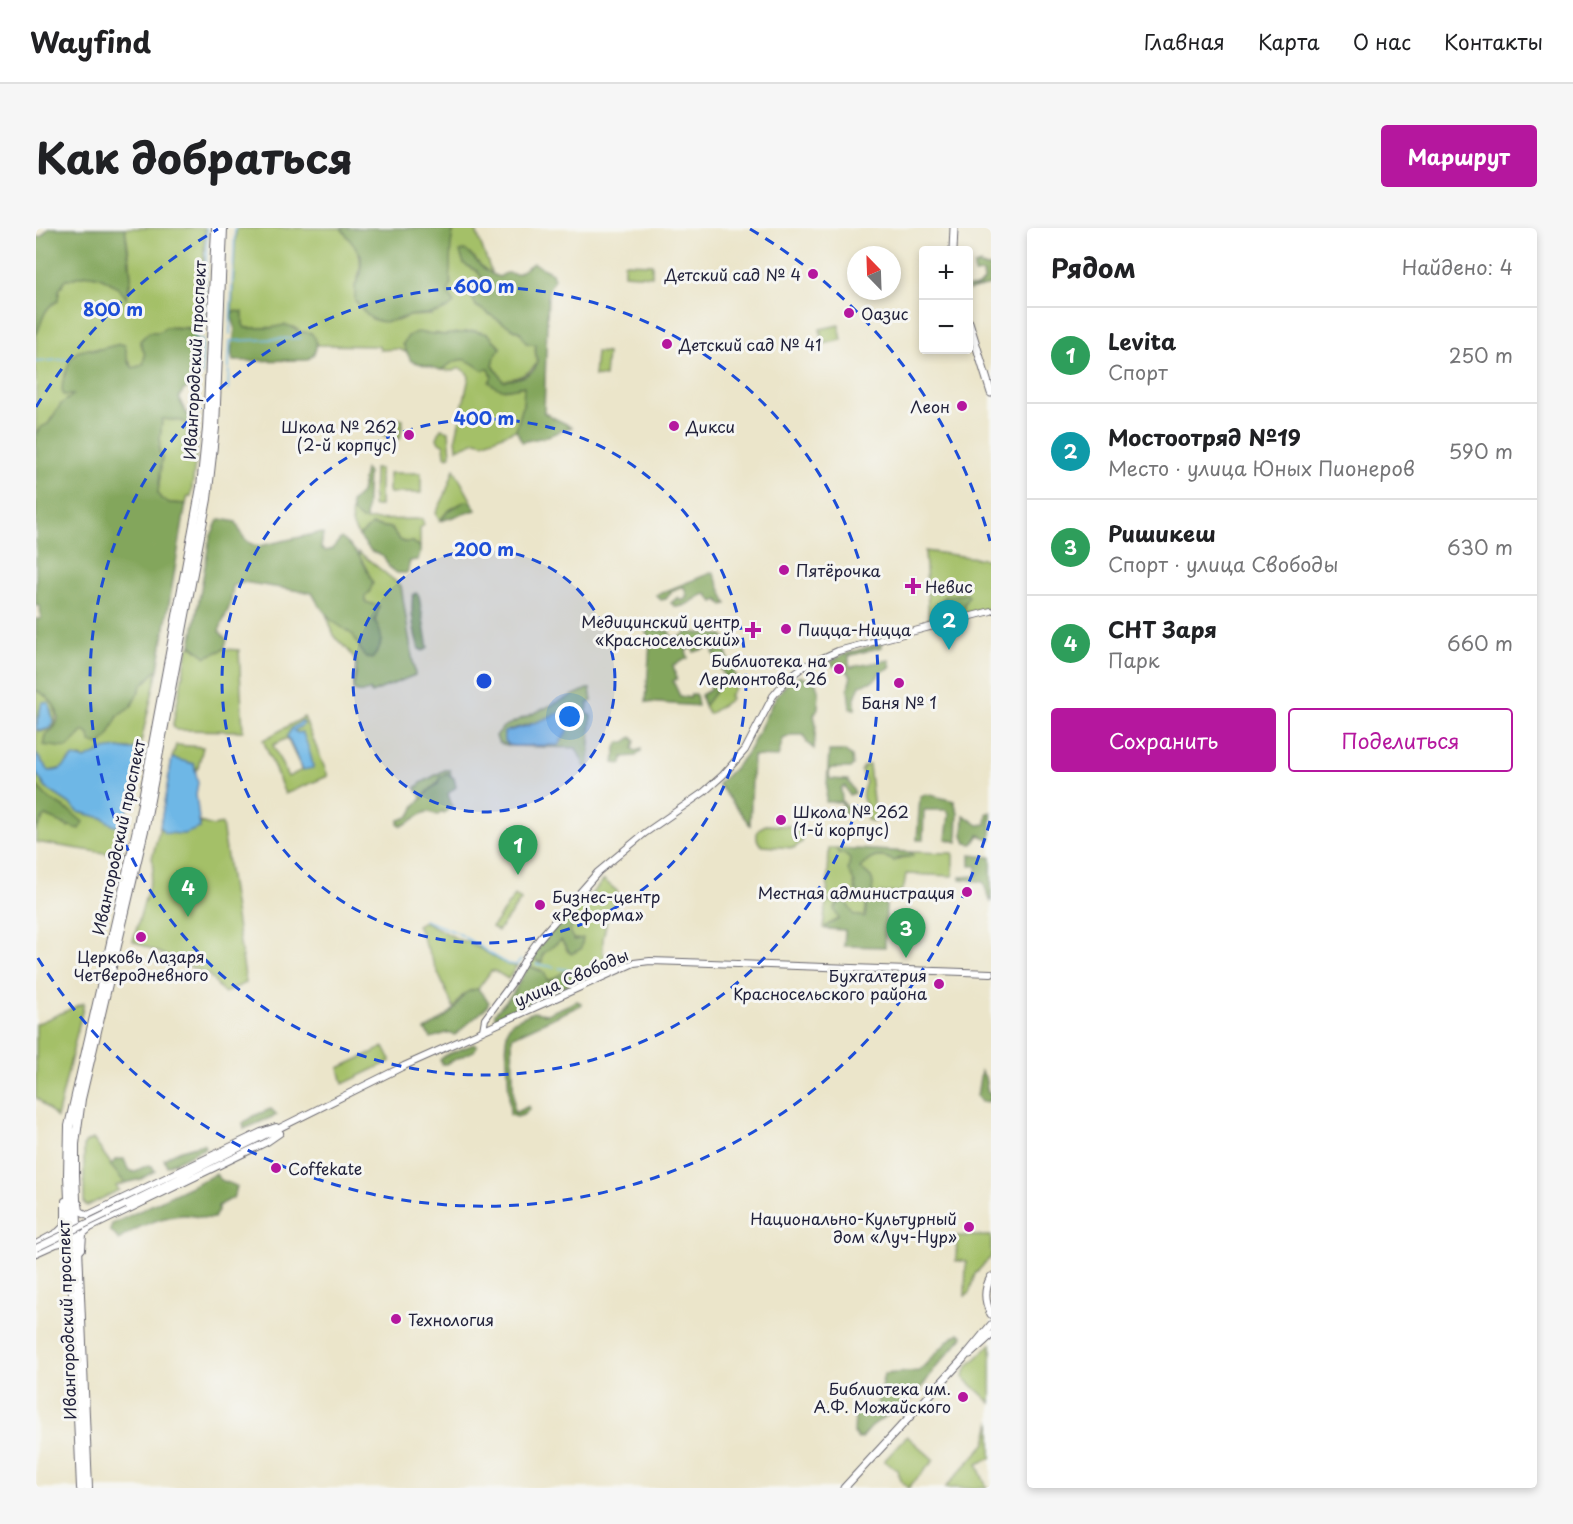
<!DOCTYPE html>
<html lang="ru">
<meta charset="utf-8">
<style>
:root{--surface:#fff;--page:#f6f6f6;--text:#202124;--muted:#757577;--line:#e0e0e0;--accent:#b5179e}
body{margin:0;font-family:"Playpen Sans",sans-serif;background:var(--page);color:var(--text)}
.controls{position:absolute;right:18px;top:18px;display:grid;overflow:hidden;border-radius:6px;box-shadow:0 3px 9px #0003}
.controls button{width:54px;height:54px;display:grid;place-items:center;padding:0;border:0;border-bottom:2px solid var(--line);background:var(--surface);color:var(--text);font:30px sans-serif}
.compass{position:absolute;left:811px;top:18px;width:54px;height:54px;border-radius:50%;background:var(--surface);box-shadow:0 3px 9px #0003;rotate:337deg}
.you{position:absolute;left:534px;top:489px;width:21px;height:21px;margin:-15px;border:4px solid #fff;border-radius:50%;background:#1a73e8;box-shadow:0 0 0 9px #1a73e833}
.badge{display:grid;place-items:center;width:39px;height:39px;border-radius:50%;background:var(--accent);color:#fff;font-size:20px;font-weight:700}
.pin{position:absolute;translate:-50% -50px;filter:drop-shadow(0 2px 3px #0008)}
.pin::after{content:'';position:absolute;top:32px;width:21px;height:18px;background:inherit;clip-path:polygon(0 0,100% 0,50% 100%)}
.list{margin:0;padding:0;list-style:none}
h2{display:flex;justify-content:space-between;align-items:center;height:78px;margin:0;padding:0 24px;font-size:26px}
h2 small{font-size:20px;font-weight:400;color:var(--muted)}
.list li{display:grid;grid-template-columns:39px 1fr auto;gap:18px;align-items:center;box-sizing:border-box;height:96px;padding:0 24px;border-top:2px solid var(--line)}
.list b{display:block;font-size:22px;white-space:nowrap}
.list p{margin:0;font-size:20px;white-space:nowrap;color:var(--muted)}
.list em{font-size:20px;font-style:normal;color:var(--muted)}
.actions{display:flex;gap:12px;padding:18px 24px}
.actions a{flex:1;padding:14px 0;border:2px solid var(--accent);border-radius:6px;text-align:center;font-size:21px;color:var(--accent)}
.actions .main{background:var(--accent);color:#fff}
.map{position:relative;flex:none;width:955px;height:1260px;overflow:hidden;border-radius:6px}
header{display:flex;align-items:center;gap:36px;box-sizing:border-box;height:84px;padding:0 30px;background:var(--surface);border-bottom:2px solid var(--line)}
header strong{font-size:28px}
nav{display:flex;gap:33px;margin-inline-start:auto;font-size:21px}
.intro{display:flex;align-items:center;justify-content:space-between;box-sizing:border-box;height:144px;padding:0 36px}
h1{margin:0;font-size:42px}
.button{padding:15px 27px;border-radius:6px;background:var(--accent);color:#fff;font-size:21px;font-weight:700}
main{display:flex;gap:36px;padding:0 36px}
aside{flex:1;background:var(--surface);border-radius:6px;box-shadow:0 3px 9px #0003}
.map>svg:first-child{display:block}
</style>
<header>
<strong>Wayfind</strong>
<nav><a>Главная</a><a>Карта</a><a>О нас</a><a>Контакты</a></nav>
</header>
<div class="intro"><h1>Как добраться</h1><a class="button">Маршрут</a></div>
<main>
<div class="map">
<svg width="955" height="1260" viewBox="0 0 955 1260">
<rect width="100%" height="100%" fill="#f6f6f2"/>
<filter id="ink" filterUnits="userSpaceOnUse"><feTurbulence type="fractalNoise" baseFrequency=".0167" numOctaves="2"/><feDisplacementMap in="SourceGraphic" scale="12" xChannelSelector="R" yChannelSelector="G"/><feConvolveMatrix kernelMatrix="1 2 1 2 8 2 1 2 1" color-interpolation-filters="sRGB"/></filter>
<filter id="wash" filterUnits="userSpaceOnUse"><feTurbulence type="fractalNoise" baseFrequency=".008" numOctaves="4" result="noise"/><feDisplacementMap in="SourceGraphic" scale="24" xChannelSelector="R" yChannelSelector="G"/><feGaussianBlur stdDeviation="1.35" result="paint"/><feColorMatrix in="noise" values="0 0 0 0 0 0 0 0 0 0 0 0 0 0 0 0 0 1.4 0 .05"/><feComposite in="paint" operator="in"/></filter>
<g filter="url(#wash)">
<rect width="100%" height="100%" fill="#ebe5ca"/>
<path fill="#a4c067" stroke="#637151" stroke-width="1.5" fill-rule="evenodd" d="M89 0H169L165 100 130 99 123 104 113 105 104 113 109 127 107 137 97 140 84 116 69 121H52L34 131 32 141 38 166 18 187 0 214V108L5 90 13 78 22 73 23 62 29 52C37 51 46 46 53 47 66 47 83 59 90 69L95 55 94 32Z
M208 0H305C324 21 330 32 319 58L330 84 335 90 361 93 373 88 396 87 415 57C413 40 413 17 418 0H439L456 46 449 43 438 29 428 36 441 43 446 50 440 57V78C461 90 482 102 500 117L499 122 501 135C492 148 481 149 467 153L457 137 459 128 465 119 452 106 439 103 408 107 399 105 367 116 371 125 363 121 344 122 343 118 281 117 275 105 265 104 258 99 209 100 207 97V89L198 83 196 85 200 1Z
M588 35 616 36V48L588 46Z
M803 97 806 112 787 116 784 101Z
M560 124 571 125 569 149 558 148Z
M430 131C440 135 441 139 453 141L456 148 468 162 489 158 487 178 480 202 447 215 440 213 421 221 420 209 433 149 431 145 424 140 417 143 405 142 419 132Z
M358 190 367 192 364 211 346 207 348 199 356 201Z
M126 191 147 193 151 198 152 213 161 219 155 268H152L150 276 134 275 125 271 122 265 126 229 123 223Z
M405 201 413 203 415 227 411 229 409 227 408 217 402 213 401 210Z
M338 241H344V278H337Z
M418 241 436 274C425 273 410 282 404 293L400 285 409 267Z
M353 245H385V265H353Z
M316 283 326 292 386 291 388 297 384 300V319L377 314C363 316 363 310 355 300L336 297 323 308C317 301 314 292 316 283Z
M889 323 955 332V380L893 395Z
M323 324 365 358 379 447 335 465 334 462C328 464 322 466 317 461 320 442 325 435 310 420 305 416 304 413 299 410L290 386 317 407 339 393 343 378 329 374Z
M155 417 170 429 188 421 203 422 207 503 141 502 138 500 137 496 152 421Z
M122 441 103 522 100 520C93 523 86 519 79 521 68 523 59 527 49 531L44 529 32 533 28 540 13 543 0 526V502L8 503 14 500C19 489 14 482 6 475L0 500V462C18 471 24 481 17 501L12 504 40 511 48 502 53 507 71 510 82 488 95 479 106 457Z
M692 446 696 451 700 449 702 454 693 468 695 471 673 486 668 478Z
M551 461H554L556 473 552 475 551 485 555 488 553 539H549L540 520 475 518 463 515 460 508 467 499ZM504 493 533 499 523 517H473V502Z
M268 489 292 548 249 566 227 512ZM251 510 266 542 252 549 237 517Z
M140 517 167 519 162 540 160 542 158 536 136 530Z
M833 537 839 590 838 594 831 592 832 579C824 570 826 565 830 554L825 543 828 538Z
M409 542H414L415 547 411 546C402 556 392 560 387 573L380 560 385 555Z
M0 545 10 560 33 575 43 584 67 590 78 598H88L86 625 81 627 0 614V602L9 588 21 592 32 599 35 584 12 570 0 557Z
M164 594 177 598 186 596 210 755 188 765 173 747 97 713 118 639 116 630 124 599 129 605 164 600Z
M730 597 768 599V601L765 602 767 607 766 614 758 620 726 618C718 611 719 601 730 597Z
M793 620H801L802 625 808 626 814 631 819 661 831 668 791 672Z
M875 624 917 625V648L870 646 868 659 864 664 839 666 836 663C839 649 834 647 823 640 836 629 842 625 858 633L876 627Z
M568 652 581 663 585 674H582L573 682 567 711V725L575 736 534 756 538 753 526 747 513 753 505 742 492 738 498 730 502 734H506L507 726 525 711 532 724 542 712 535 710 532 703 539 695 541 681Z
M479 667 485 672 462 703 456 699Z
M831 671 829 689 818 687 809 673Z
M790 674H804L798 681 803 691 790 698V701L787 700Z
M388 693 425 713H431L472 737 481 738 472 751 459 743H455L442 761C428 763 423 770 418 781L381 697Z
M48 775 21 890 0 869V796Z
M348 819 355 833 307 856 303 840Z
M57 911 89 955 80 958 83 962 51 978 48 975V919L49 915Z
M921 1008H955V1029L939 1046 933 1066 929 1068 930 1033H920Z
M955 1116V1175L927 1149 931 1139Z
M955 1193V1230L941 1236 951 1260H909L950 1215Z
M871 1208 898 1232 872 1260 864 1252 861 1242 848 1233Z"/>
<path fill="#83a65c" stroke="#52644c" stroke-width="1.5" d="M13 0H89L95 49 90 70C84 59 66 47 53 47 46 46 37 51 29 52L23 62 22 73C6 80 7 94 0 108V9H5Z
M305 0H418C414 14 414 31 414 45 414 54 416 57 412 65L418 75C401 90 391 84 373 88 361 91 348 98 335 90 330 87 324 78 319 73V58L325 45V27Z
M429 22C441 31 447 44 463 49L470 45 481 46 497 35 516 45 518 52 512 63 508 185 536 199 509 209 486 214 480 202 487 178 488 158C475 161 464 165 453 154L456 148 453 141 446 142C428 129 425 127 405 142L375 133 367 116 372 108 380 104 408 107 439 103 452 106 465 120 459 128 457 137 467 153C478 151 497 149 501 136 502 130 498 123 500 117L490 115 484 104 467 95 440 78 435 68 440 57 446 50 441 43 428 36 424 24Z
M944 36 943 38 955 39V57L933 62V59H940L948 53 947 45 938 46V38Z
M198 83 207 84V96L209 100H234L248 97 254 98 265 104 275 105C284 114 281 127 270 132L197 133C191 114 205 109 195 88Z
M130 99 160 101 156 157 147 163 143 169C148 191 165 189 161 219L152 213 151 198 147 193 126 191 123 223 126 229 122 265 125 271 134 275 150 276 122 441 106 457 95 479 82 488 71 510 64 517 54 514 53 507 48 503 31 520 7 517 9 507C11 505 14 504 17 501 30 486 13 468 0 462V391H5L4 378H0V205L5 199 12 196 25 176 37 167H27C24 150 31 147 34 131L41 124 52 121 60 122 84 116 89 117 92 134 97 140 107 137 109 127 104 113 113 104H123Z
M329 241 332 244 330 292H326L316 283 315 274 325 265Z
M429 273 436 274 440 282 404 293 412 283Z
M185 291 200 294C205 306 209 316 223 318L283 305 287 306 285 320 290 323 296 321 305 310C323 323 328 335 337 355L333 365 329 368V374L343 378 339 393C348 407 347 418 336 431L328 428 317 407 295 392 283 377 276 365 207 354 197 358 194 377 183 403 191 412 188 421 170 429 155 417 174 310 182 292Z
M336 297 355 300C362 310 363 316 377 314L384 319V326L381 332 374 333 371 345H361L353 339 348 329 335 323 323 308Z
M677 344 691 376 687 377 682 372 677 374 671 366C660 367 656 378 640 379L635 375 642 369 646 373 651 369 648 359 636 363 630 371 625 372 620 367Z
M380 365 383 368 392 420 387 423 383 421C378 406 374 383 377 367Z
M931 366 933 368 928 376V381L895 389 909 368Z
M609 401 633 403 635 409H644L651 404 687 407 689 411 686 415 658 424 656 420 650 422 652 430 637 437 641 451 637 453 644 468 654 470 655 466H660L662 478 610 474 614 414Z
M846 415V419L813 428V436L815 439 853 432 855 439 843 445 842 449 837 453 824 457 819 470V481L814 480 812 460 815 448 806 437 797 438 795 434 806 427Z
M688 420 700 449 696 451 692 447 669 477 667 476 665 467 674 462V457L688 447 677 424Z
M764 448 772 452H779L783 465 782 480 778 487 780 496 778 521 771 515 768 507H756L747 511 742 529 717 528 714 597 682 556C691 547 704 536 711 525 727 502 736 458 764 448Z
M596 509 599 513 597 521 600 523 605 521V523L600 528 587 529 586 536 578 535 580 520 583 514H589Z
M793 523H808L816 529 817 537 814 540H795L793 545 794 551 812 552 819 565 813 567 809 558 805 560 806 573 813 582 812 586H808L807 577 804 574H790Z
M411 546 418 550 420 559 412 566 416 578 408 585 406 583 402 587C399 587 396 584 392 584 387 583 373 596 365 598L362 595 363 592C375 589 375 587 379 577 391 569 388 563 402 556L404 549Z
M0 557 12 570 35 584 47 594 43 601C30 598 21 592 9 588L0 602Z
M890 566 918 573 922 585 921 614 910 611 913 586 910 582H888L887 612H881L884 568Z
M955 584V612L943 607 937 616 930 615 927 608 928 587 942 597 950 596 951 585Z
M801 620 874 624 877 627 874 629H866L858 633C843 624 835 629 824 640 834 648 839 649 836 663L839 666C830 665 825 669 819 661V656L812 642 814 631 808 626 802 625Z
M934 627 955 629V675L947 654 924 651V649L941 648V638H934Z
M840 669 850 677 849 719 808 718 809 702 790 701V698L803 691 798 681 804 674 809 673 818 687 829 689 831 671Z
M538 679 541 681 539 695 533 703 538 712 547 710 545 721 535 726 525 712 507 726 506 734H503L498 730 499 725 521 696Z
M492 738 508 744 511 752 513 753 528 744 540 746 538 753 534 756 459 790V785L477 765Z
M442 761 453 774 450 780 419 807 411 805 395 810 389 802C398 796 410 790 417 782 427 771 424 763 442 761Z
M541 773 545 775V777L476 809 478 885 493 878 494 881 487 887 481 889 474 887 470 812 472 800 476 794 497 784 511 786Z
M438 816 441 818 438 823 410 836H406L404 832 410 827Z
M945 843 949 849 952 865 955 866V873L945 874 941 868Z
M235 881 241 887 208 901 207 895 217 888Z
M167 916 169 919 167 921 131 938 128 931C141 922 152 920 167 916Z
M81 931H88L92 941 97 944 112 937 116 938 119 943 105 951 89 955 74 937Z
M180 946C184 955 194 953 201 959L197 970 182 978V982L178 990C168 992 159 987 149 987 130 987 98 999 83 1012L74 1002 76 996Z
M923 1105 927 1108 926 1110 897 1143 882 1165 870 1176 838 1196 826 1210 822 1211 818 1205 819 1187 821 1184 831 1185 840 1181 848 1146 883 1143 913 1112Z"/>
<path fill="#6eb7e6" stroke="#486c90" stroke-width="1.5" d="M6 474 13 475 17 493 15 500 4 503 0 500Z
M523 485 530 488 533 500 523 517 479 518 473 517 468 512V504L491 498Z
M266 493 268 496 258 503 262 505 266 504C270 511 277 533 277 540L267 542 251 508 256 500Z
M82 520 95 522 100 520 103 522V531L88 598H78L67 590 43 584 33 575 10 560 0 545V526L13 543C30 543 27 536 38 529L49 531 68 522Z
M136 530 158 536 162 555 160 566 164 600 148 606 128 605 124 598Z"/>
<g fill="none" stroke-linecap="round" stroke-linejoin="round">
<path stroke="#6eb7e6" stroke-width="1.5" d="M168 100 171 0
M194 106 199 0
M0 134 31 131
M166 148V112L158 109 159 94 167 91
M192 162 194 113 265 110
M388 692 422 705 471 736 480 737 485 732
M492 736 495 737
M500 736 518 739
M523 740 544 744 555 742"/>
</g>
</g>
<g filter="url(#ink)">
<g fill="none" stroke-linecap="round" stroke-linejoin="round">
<defs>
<path id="secondary" d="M447 802 449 791 475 756 491 728 504 710 562 644 609 605 668 564 687 547 709 522 737 468 752 450 767 439 802 423 955 383
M43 976 44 983 52 987 225 904 240 899
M89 977 368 838 598 735 614 733 647 734 955 745
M0 1016 22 1004 29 997V973
M0 1025 20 1016 29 1014 32 1016 34 1022
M42 1025 46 1021 47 1006 54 1000 231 914 244 905"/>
<path id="primary" d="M917 22 918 0
M933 94 955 165
M955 1049C948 1061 948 1073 955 1086
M934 1126 955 1107
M808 1260 927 1131 955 1097"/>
<path id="highway" d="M45 1260 32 947 33 898 102 597 165 259 171 201 180 0
M52 1260 39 947V916L45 871 109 598 171 271 179 200 187 0"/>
</defs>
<use href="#secondary" stroke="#68666d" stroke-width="8"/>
<use href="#primary" stroke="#68666d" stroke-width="9"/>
<use href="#highway" stroke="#68666d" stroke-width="10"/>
<use href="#secondary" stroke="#fff" stroke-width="6"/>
<use href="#primary" stroke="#fff" stroke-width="7"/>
<use href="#highway" stroke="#fff" stroke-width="8"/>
<defs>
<path id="secondary-bridge" d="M0 1020 89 977"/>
</defs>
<use href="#secondary-bridge" stroke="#68666d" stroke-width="8" stroke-linecap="butt"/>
<use href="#secondary-bridge" stroke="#fff" stroke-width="6"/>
</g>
</g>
<circle cx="448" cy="453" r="131" fill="#1d4ed8" fill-opacity=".12"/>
<g fill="none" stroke="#1d4ed8" stroke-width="3" stroke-dasharray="10 8">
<circle cx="448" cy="453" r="131"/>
<circle cx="448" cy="453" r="262"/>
<circle cx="448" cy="453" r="394"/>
<path d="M954 593A525 525 0 0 1 0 727M0 179A525 525 0 0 1 182 1M714 1A525 525 0 0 1 954 313"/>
</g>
<g fill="#b5179e" stroke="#f6f6f2" stroke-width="2">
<circle cx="777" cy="46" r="6"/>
<circle cx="813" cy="85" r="6"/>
<circle cx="631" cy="116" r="6"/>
<circle cx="926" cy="178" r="6"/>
<circle cx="638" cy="198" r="6"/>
<circle cx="373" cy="207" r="6"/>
<circle cx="748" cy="342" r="6"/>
<path d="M874 349h6v6h6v6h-6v6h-6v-6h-6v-6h6z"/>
<circle cx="750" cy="401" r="6"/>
<path d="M714 393h6v6h6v6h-6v6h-6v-6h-6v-6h6z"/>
<circle cx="803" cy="441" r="6"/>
<circle cx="863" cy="455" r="6"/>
<circle cx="745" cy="592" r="6"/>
<circle cx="931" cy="664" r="6"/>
<circle cx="504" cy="677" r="6"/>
<circle cx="105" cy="709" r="6"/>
<circle cx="903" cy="756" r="6"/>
<circle cx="240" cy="940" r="6"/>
<circle cx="933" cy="999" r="6"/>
<circle cx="360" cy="1091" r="6"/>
<circle cx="927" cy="1169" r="6"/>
</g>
<g text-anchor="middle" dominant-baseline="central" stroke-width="6" stroke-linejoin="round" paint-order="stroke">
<g font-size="16" fill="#22223b" stroke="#f6f6f2" text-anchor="start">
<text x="765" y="46" text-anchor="end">Детский сад № 4</text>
<text x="825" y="85">Оазис</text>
<text x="643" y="116">Детский сад № 41</text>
<text x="914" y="178" text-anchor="end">Леон</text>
<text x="361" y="198" text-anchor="end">Школа № 262<tspan x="361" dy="18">(2-й корпус)</tspan></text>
<text x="650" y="198">Дикси</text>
<text x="760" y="342">Пятёрочка</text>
<text x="889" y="358">Невис</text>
<text x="704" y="393" text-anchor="end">Медицинский центр<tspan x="704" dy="18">«Красносельский»</tspan></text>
<text x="762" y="401">Пицца-Ницца</text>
<text x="791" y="432" text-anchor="end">Библиотека на<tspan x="791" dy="18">Лермонтова, 26</tspan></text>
<text x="863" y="474" text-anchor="middle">Баня № 1</text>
<text x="757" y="583">Школа № 262<tspan x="757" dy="18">(1-й корпус)</tspan></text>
<text x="919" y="664" text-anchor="end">Местная администрация</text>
<text x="516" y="668">Бизнес-центр<tspan x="516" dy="18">«Реформа»</tspan></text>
<text x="105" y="728" text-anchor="middle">Церковь Лазаря<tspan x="105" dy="18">Четверодневного</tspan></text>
<text x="891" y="747" text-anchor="end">Бухгалтерия<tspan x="891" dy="18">Красносельского района</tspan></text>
<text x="252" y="940">Coffekate</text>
<text x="921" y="990" text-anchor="end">Национально-Культурный<tspan x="921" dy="18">дом «Луч-Нур»</tspan></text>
<text x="372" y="1091">Технология</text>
<text x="915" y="1160" text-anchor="end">Библиотека им.<tspan x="915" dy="18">А.Ф. Можайского</tspan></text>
</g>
<g font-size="16" fill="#22223b" stroke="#f6f6f2">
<text transform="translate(158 132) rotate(-87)">Ивангородский проспект</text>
<text transform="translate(82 609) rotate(-78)">Ивангородский проспект</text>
<text transform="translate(535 749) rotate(-23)">улица Свободы</text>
<text transform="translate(30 1092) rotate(-92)">Ивангородский проспект</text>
</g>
</g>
<circle cx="448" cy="453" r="9" fill="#1d4ed8" stroke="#f6f6f2" stroke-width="3"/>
<g font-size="18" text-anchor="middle" font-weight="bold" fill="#1d4ed8" stroke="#f6f6f2" stroke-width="6" stroke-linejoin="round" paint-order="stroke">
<text x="448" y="65">600 m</text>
<text x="77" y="88">800 m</text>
<text x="448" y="197">400 m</text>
<text x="448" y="328">200 m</text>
</g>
</svg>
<div class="controls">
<button>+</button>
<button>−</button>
</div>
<svg class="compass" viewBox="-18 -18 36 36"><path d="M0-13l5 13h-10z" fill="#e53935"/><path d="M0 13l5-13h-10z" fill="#757577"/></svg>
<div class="you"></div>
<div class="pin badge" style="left:482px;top:647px;background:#2e9e5b">1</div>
<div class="pin badge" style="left:913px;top:422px;background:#0f9aa8">2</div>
<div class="pin badge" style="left:870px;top:730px;background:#2e9e5b">3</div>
<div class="pin badge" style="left:152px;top:689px;background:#2e9e5b">4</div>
</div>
<aside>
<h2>Рядом<small>Найдено: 4</small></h2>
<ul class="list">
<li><span class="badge" style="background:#2e9e5b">1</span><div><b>Levita</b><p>Спорт</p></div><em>250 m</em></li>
<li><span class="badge" style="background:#0f9aa8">2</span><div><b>Мостоотряд №19</b><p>Место · улица Юных Пионеров</p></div><em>590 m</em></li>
<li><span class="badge" style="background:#2e9e5b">3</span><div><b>Ришикеш</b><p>Спорт · улица Свободы</p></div><em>630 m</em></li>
<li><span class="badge" style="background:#2e9e5b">4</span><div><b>СНТ Заря</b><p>Парк</p></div><em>660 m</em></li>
</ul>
<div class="actions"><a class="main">Сохранить</a><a>Поделиться</a></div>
</aside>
</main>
